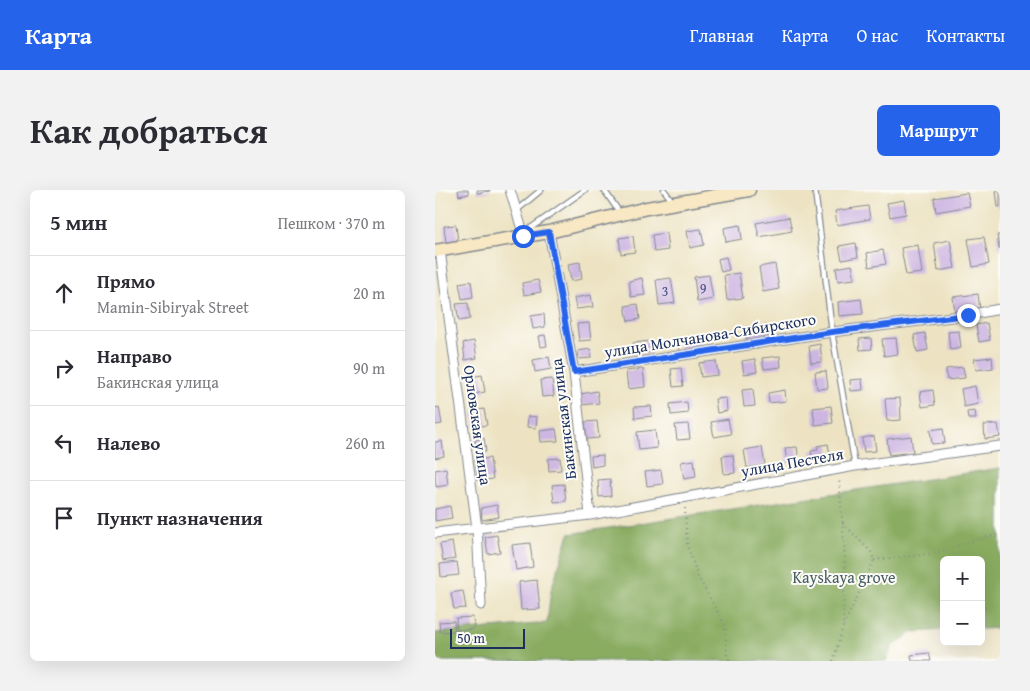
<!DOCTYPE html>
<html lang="ru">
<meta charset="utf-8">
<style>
:root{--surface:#fff;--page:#f2f2f3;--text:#2b2b33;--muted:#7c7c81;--line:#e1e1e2;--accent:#2563eb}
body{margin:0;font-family:"Gentium Book Plus",serif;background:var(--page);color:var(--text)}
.controls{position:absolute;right:15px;bottom:15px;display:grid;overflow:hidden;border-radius:8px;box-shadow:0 5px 20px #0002}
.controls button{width:45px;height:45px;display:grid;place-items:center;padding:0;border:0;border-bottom:1px solid var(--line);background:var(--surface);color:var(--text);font:25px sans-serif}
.scale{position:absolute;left:15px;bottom:12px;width:75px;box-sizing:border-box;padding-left:5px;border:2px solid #1b2f5e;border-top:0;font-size:14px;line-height:18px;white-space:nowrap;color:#1b2f5e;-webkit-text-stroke:4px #fdfcf7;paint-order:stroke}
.stop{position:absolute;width:15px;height:15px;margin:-11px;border:4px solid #2563eb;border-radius:50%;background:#fff}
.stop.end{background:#2563eb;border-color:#fff;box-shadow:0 1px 5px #0008}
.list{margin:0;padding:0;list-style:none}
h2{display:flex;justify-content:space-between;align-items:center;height:65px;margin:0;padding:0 20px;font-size:21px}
h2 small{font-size:16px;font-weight:400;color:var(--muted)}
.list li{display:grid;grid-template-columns:32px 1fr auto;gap:15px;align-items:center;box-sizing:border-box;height:75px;padding:0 20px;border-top:1px solid var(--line)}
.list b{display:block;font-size:19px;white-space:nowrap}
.list p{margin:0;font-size:16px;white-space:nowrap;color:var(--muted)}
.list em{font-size:16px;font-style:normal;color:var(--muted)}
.icon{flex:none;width:28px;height:28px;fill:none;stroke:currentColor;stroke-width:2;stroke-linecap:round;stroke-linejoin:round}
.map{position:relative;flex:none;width:565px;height:471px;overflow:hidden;border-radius:8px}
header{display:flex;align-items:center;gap:30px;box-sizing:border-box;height:70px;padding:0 25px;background:var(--accent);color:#fff}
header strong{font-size:24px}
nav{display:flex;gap:28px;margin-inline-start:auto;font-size:18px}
.intro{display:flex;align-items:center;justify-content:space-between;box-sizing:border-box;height:120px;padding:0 30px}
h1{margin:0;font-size:35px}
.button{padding:12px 22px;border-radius:8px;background:var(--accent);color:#fff;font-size:18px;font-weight:700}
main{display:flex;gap:30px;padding:0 30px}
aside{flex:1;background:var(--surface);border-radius:8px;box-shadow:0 5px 20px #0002}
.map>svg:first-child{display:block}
</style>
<header>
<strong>Карта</strong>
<nav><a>Главная</a><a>Карта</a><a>О нас</a><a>Контакты</a></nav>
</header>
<div class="intro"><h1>Как добраться</h1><a class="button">Маршрут</a></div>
<main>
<aside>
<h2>5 мин<small>Пешком · 370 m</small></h2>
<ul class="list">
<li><svg class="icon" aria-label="ahead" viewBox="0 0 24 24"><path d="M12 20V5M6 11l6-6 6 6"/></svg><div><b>Прямо</b><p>Mamin-Sibiryak Street</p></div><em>20 m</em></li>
<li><svg class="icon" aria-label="right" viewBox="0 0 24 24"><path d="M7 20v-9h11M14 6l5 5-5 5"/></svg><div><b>Направо</b><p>Бакинская улица</p></div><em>90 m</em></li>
<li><svg class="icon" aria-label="left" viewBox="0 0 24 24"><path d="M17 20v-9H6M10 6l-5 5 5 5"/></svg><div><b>Налево</b></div><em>260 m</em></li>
<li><svg class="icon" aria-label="arrive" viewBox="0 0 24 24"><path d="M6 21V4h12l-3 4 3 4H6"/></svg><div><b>Пункт назначения</b></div></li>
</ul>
</aside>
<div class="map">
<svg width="565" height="471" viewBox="0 0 565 471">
<rect width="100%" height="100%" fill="#fdfcf7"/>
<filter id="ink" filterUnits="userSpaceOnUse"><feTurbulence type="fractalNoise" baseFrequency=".02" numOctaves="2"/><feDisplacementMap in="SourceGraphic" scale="10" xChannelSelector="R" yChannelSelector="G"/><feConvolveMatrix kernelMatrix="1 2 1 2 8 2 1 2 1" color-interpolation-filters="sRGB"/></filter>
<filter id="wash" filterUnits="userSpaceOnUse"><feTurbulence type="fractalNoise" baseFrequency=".0096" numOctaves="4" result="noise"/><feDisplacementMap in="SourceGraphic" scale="20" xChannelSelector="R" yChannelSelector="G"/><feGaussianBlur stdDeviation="1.12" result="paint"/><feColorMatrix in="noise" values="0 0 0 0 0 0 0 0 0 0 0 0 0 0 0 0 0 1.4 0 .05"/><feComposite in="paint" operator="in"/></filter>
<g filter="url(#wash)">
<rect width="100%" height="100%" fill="#ede3c3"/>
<path fill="#89ac61" stroke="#526e60" d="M565 278V438L546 439V370H509V440L478 442 457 456 451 471H0V443L112 433 116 400 134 344Z"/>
<g id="blocks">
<path fill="#ceb6e2" d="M23 0H33L34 4 24 6Z
M42 0H55V1L42 3Z
M565 0V17H563L561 1Z
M532 3 535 16 501 22 499 8Z
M469 10 471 24 455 27 452 13Z
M433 16 435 29 402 35 400 21Z
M354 27 357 41 324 47 321 33Z
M21 35 23 52 11 53 9 36Z
M305 35 307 49 291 52 289 38Z
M266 39 269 55 255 58 252 41Z
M231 43 233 60 219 62 217 45Z
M562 45H565V58L564 59Z
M198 46 200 62 186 64 184 48Z
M549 47 554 74 538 77 533 49Z
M515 50 520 78 503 81 499 53Z
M421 53 423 67 407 70 404 56Z
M483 55 487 83 471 85 466 58Z
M448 60 451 74 434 77 432 63Z
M291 67 294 80 286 82 283 69Z
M145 72 147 89 136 91 133 74Z
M340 74 344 99 328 102 324 77Z
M417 75 420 89 403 91 401 78Z
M304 83 308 108 292 110 289 85Z
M274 85 278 109 262 112 259 87Z
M207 88 210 105 196 107 194 91Z
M236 88 240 113 224 115 221 90Z
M103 90 106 102 89 105 87 93Z
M36 91 38 107 27 109 24 93Z
M543 104 545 120 520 123 518 107Z
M156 105 158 117 141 119 139 108Z
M426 109 428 124 404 126 403 112Z
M33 113 35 129 24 131 21 114Z
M203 114 205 129 193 131 190 116Z
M109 124 110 137 98 139 96 126Z
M154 133 156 150 144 151 142 134Z
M552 133 555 150 544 152 541 135Z
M332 135 333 149 312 151 310 137Z
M524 141 526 158 515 160 513 142Z
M490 143 493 160 482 162 479 145Z
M110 145 112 156 106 157 104 146Z
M264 146 265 159 245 161 243 148Z
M436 148 437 159 425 160 424 149Z
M461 148 463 164 449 166 447 149Z
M39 151 42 168 30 170 28 153Z
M215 151 217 162 200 164 198 153Z
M385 154 387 172 376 173 374 156Z
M155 159 156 168 144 169 143 161Z
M345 166 346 177 329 179 327 168Z
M114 167 116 179 100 182 98 170Z
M557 167 558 178 541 180 539 169Z
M320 169 322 182 309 184 307 171Z
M281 171 283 185 266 187 264 173Z
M528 177 530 188 512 190 511 179Z
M246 178 248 196 238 197 236 179Z
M208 179 210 197 193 199 191 181Z
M391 181 393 198 382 199 380 182Z
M47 185 50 202 38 204 36 187Z
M117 189 119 206 107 207 105 190Z
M427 189 428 200 416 201 415 190Z
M540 196 543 214 529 217 526 199Z
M318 199 320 216 309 217 307 200Z
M350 200 351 211 334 213 333 203Z
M498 200 500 215 487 217 485 202Z
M162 201 164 213 147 215 145 204Z
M291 208 292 221 282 223 280 209Z
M465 208 466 230 452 231 450 209Z
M252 212 253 223 236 225 235 214Z
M216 216 217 226 200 228 199 217Z
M396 216 398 233 380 235 378 218Z
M4 217 7 234 0 235V218Z
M49 219 52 235 40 237 38 221Z
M540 221 541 229H533L532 222Z
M93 226 102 227 101 238 92 237Z
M293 229 296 244 279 247 276 232Z
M162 231 164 248 152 249 150 232Z
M253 234 255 249 242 250 240 235Z
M563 234 565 247 550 249 549 235Z
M508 238 510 253 497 254 495 240Z
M121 239 123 251 106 252 105 241Z
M220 240 222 258 204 260 202 242Z
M439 246 441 261 429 262 427 248Z
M476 246 478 262 454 265 452 249Z
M49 248 51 262 42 263 40 250Z
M7 251 9 266 0 268V252Z
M393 254 396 269 378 272 376 261 383 260 382 256Z
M327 257 330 275 312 278 309 260Z
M362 257 364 271 352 273 350 258Z
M168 265V275L157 277 156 266Z
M298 265 300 283 289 284 287 266Z
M55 268 58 289 43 291 40 270Z
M125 268 126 280 114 281 113 269Z
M259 270 261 287 249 289 246 272Z
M11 278 13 295 1 297 0 280Z
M226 280 228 294 212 296 210 282Z
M175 289 176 306 164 307 163 290Z
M129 294 131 311 119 312 117 295Z
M62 315 64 327 47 330 46 318Z
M15 316 17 328 0 331V319Z
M62 345 65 362 53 364 50 347Z
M17 352 20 369 8 371 5 354Z
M95 353 98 377 81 380 77 355Z
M22 372 24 385 6 387 5 374Z
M102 390 105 419 86 420 84 392Z
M28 401 31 418 19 419 16 403Z
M38 427 39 439 22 440 21 428Z
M19 431 20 441 5 442 4 432Z
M494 463 496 471H477L476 465Z"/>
</g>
</g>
<g filter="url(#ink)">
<use href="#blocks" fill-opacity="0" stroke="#848990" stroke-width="1"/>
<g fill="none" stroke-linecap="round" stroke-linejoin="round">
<defs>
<path id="lane" d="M169 0 185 23
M229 0 238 12
M380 0 397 142 420 276
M82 20 106 0
M90 42 150 0"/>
<path id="street" d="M75 0 89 46
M114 42 139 182 155 325
M5 60 42 338 46 415
M139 182 397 142 533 125 565 119
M0 343 155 325 420 276 565 256"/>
<path id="secondary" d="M0 61 114 42 212 18 314 0"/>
</defs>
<use href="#lane" stroke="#848990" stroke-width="7"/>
<use href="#street" stroke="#848990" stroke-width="11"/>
<use href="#secondary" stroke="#848990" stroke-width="15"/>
<path stroke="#848990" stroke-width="2" stroke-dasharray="1 4" stroke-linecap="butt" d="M250 318 252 355 263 387 290 435 292 466 295 471
M408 333 436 362 439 370 409 435
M439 370 502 363 539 350 565 344
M398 471 408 437 410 368 404 288"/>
<use href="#lane" stroke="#fff" stroke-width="4.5"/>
<use href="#street" stroke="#fff" stroke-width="9"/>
<use href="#secondary" stroke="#f8e8c3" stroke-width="12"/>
</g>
</g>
<g fill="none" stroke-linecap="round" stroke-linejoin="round" filter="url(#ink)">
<path stroke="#2563eb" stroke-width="6" d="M88 46 114 42 139 182 397 142 533 125"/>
</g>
<g text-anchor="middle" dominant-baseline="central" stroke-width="4" stroke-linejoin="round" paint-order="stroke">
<g font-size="14" fill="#48517f">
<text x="268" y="98">9</text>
<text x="230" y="101">3</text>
</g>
<g font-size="16" fill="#1b2f5e" stroke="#fdfcf7">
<text transform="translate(275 145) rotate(-9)">улица Молчанова-Сибирского</text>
<text transform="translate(128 229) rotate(-97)">Бакинская улица</text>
<text transform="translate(43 235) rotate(82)">Орловская улица</text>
<text transform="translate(357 272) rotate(-10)">улица Пестеля</text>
</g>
<g font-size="16" fill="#465d63" stroke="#fdfcf7">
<text x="409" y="387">Kayskaya grove</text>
</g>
</g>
</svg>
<div class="controls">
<button>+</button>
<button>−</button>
</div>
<div class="scale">50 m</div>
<div class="stop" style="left:88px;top:46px"></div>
<div class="stop end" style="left:533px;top:125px"></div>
</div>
</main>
